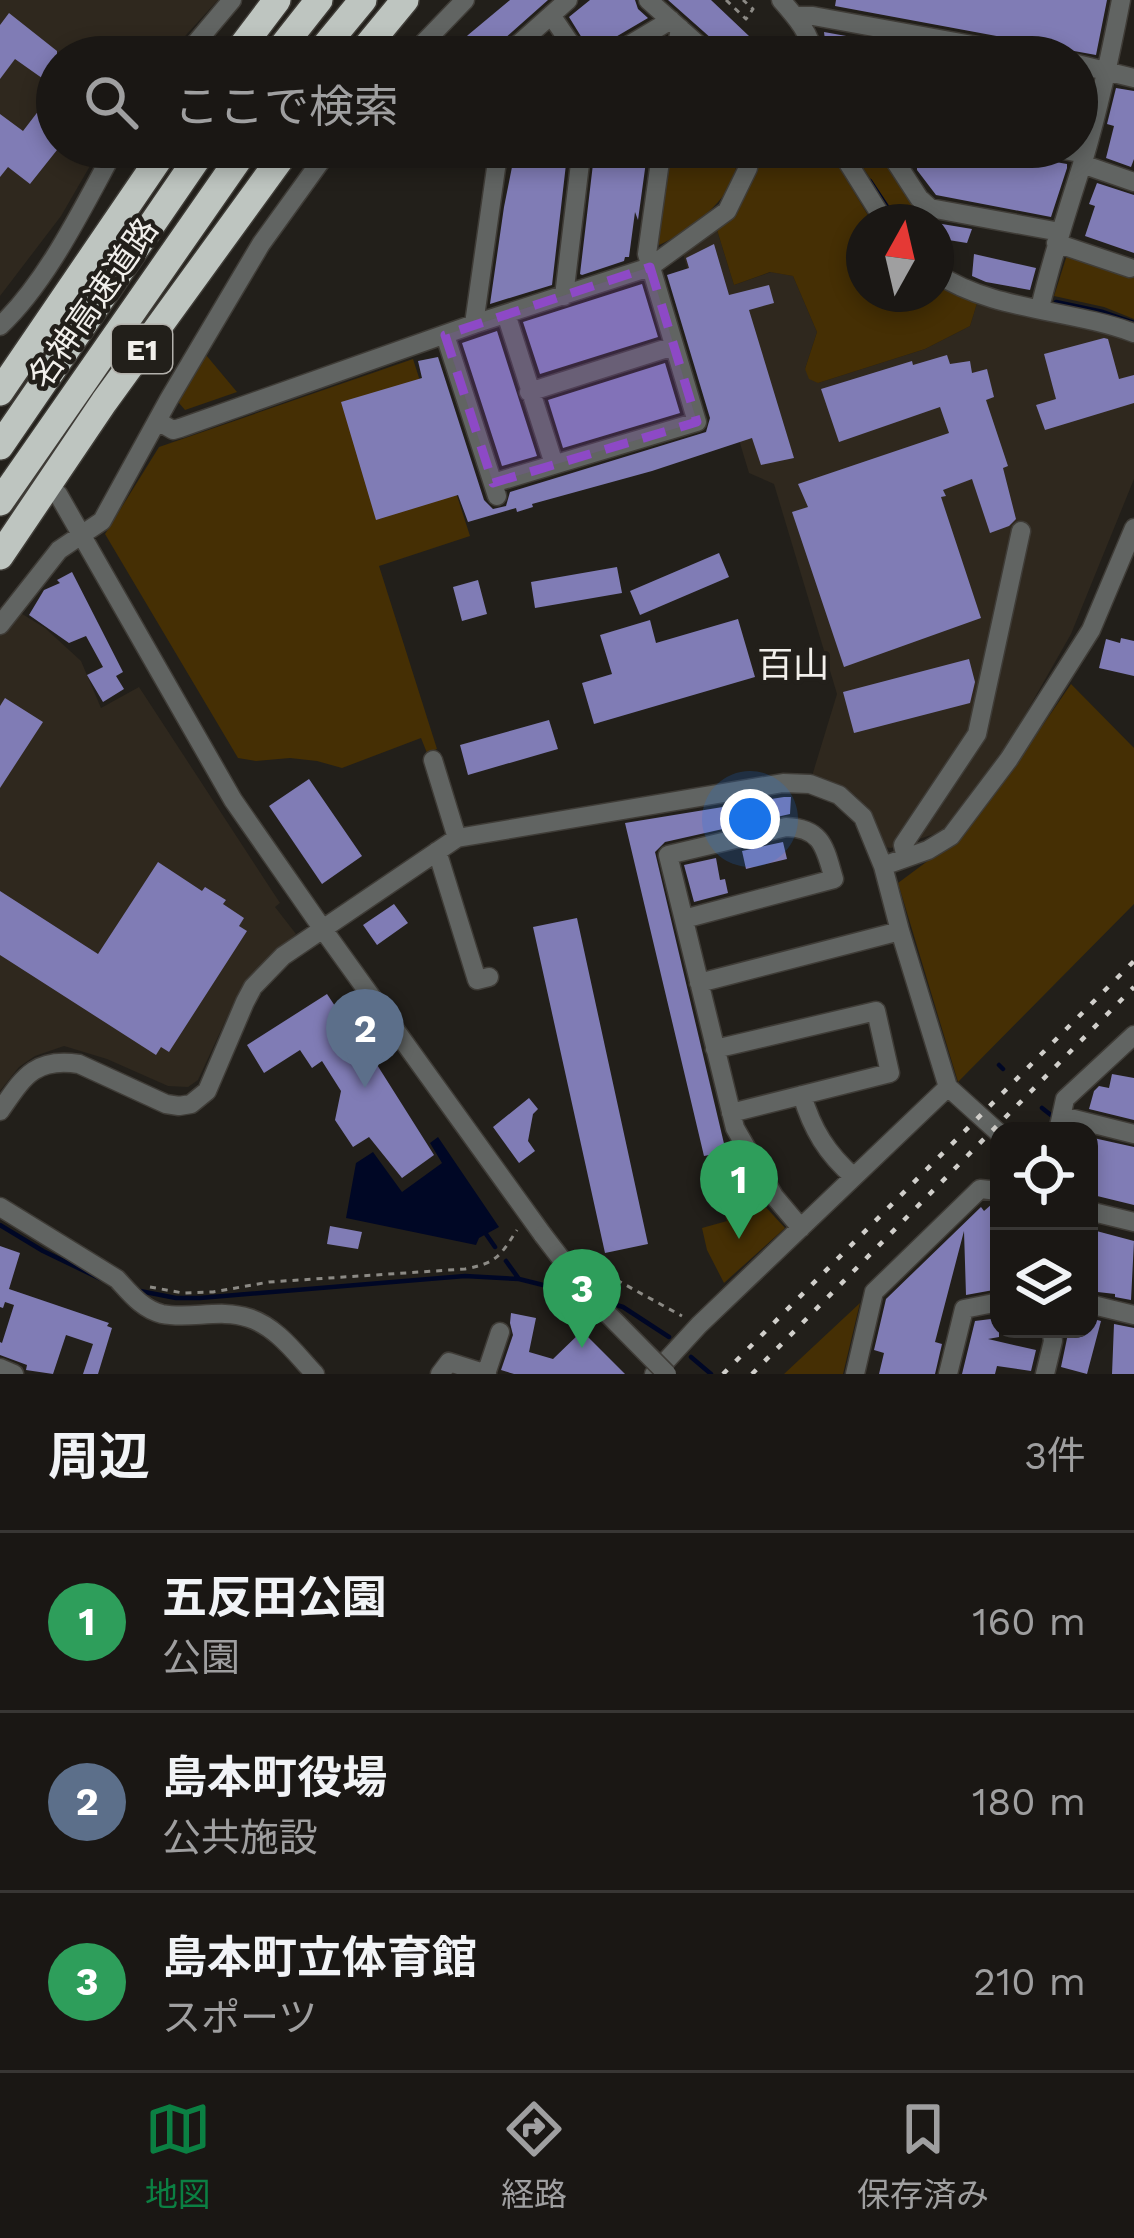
<!DOCTYPE html>
<html lang="ja">
<meta charset="utf-8">
<style>
:root{--surface:#1a1714;--page:#272422;--text:#f1f3f6;--muted:#9f9fa0;--line:#383634;--accent:#0b8043}
body{margin:0;font-family:"Work Sans","Noto Sans JP",sans-serif;background:var(--page);color:var(--text)}
.controls{position:absolute;right:36px;bottom:36px;display:grid;overflow:hidden;border-radius:24px;box-shadow:0 6px 18px #0003}
.controls button{width:108px;height:108px;display:grid;place-items:center;padding:0;border:0;border-bottom:3px solid var(--line);background:var(--surface);color:var(--text);font:60px sans-serif}
.compass{position:absolute;left:846px;top:204px;width:108px;height:108px;border-radius:50%;background:var(--surface);box-shadow:0 6px 18px #0003;rotate:8deg}
.you{position:absolute;left:750px;top:819px;width:42px;height:42px;margin:-30px;border:9px solid #fff;border-radius:50%;background:#1a73e8;box-shadow:0 0 0 18px #1a73e833}
.badge{display:grid;place-items:center;width:78px;height:78px;border-radius:50%;background:var(--accent);color:#fff;font-size:39px;font-weight:700}
.pin{position:absolute;translate:-50% -99px;filter:drop-shadow(0 3px 6px #0008)}
.pin::after{content:'';position:absolute;top:63px;width:42px;height:36px;background:inherit;clip-path:polygon(0 0,100% 0,50% 100%)}
.list{margin:0;padding:0;list-style:none}
h2{display:flex;justify-content:space-between;align-items:center;height:156px;margin:0;padding:0 48px;font-size:51px}
h2 small{font-size:39px;font-weight:400;color:var(--muted)}
.list li{display:grid;grid-template-columns:78px 1fr auto;gap:36px;align-items:center;box-sizing:border-box;height:180px;padding:0 48px;border-top:3px solid var(--line)}
.list b{display:block;font-size:45px;white-space:nowrap}
.list p{margin:0;font-size:39px;white-space:nowrap;color:var(--muted)}
.list em{font-size:39px;font-style:normal;color:var(--muted)}
.icon{flex:none;width:66px;height:66px;fill:none;stroke:currentColor;stroke-width:2;stroke-linecap:round;stroke-linejoin:round}
.map{position:relative;flex:none;width:1134px;height:1374px;overflow:hidden}
.search{position:absolute;background:var(--surface);box-shadow:0 6px 18px #0003;left:36px;right:36px;top:36px;height:132px;display:flex;align-items:center;gap:30px;box-sizing:border-box;padding:0 42px;border-radius:66px;color:var(--muted);font-size:45px}
.sheet{height:696px;background:var(--surface)}
nav{display:flex;justify-content:space-around;align-items:center;box-sizing:border-box;height:168px;border-top:3px solid var(--line);background:var(--surface);font-size:33px;color:var(--muted)}
nav a{display:grid;justify-items:center;gap:6px}
nav .on{color:var(--accent)}
.map>svg:first-child{display:block}
</style>
<div class="map">
<svg width="1134" height="1374" viewBox="0 0 1134 1374">
<rect width="100%" height="100%" fill="#221f1a"/>
<path fill="#2f281e" d="M0 0H218L166 57H57V147H101L61 216 0 296Z
M717 230 734 285 771 272 793 276 817 332 805 369 818 383 925 349 970 326 978 300 1101 328 1134 341V479L1071 634 998 762 950 829 891 848 884 847 873 819 856 796 837 785 812 776 837 694 774 484 749 473 683 254Z
M19 612 45 628 81 661 101 708 139 687 280 903 275 907 296 934 271 956 241 987 198 1080 188 1087 168 1086 107 1059 64 1046 35 1056 19 1067 0 1091V634Z"/>
<path fill="#452f04" d="M668 147 737 157C737 159 735 177 734 178 723 205 685 234 659 245L654 242Z
M797 147H827L872 222H864V294H936V279L978 300 970 326 925 349 818 383 809 379 805 369 817 332 793 276 770 272 734 285 717 230 730 215 754 164Z
M849 147H879L926 222H900Z
M1067 255 1134 278V319L1104 307 1054 296Z
M206 355 237 392 185 410 179 403V398Z
M413 359 470 536 379 566 437 749 427 753 421 738 342 768 317 761 290 758 256 761 238 758 105 534 159 447Z
M1071 684 1134 748V904L958 1082 898 883 960 837 1008 776Z
M749 1176 761 1202 785 1228 724 1283 707 1250 702 1228 727 1221 713 1185Z
M860 1303 843 1374H784Z"/>
<path fill="#000725" d="M438 1137 499 1227 479 1238 476 1245 346 1218 356 1163 373 1152 402 1192 442 1163 430 1143Z"/>
<g fill="none" stroke-linecap="round" stroke-linejoin="round">
<path stroke="#000725" stroke-width="4.5" d="M870 181 897 222
M1056 302 1103 312 1134 323
M999 1065 1003 1069
M1042 1108 1056 1119
M0 1225 43 1251 101 1279
M486 1234 495 1247
M506 1261 519 1279 579 1294
M140 1291 176 1298H200L465 1276 519 1279
M607 1302 623 1307 669 1337
M691 1357 711 1374"/>
</g>
<path fill="#807cb5" d="M510 0H548L495 47 491 57H447L468 35Z
M590 0H635L638 9 648 18 602 45 596 57H588L582 38 569 17Z
M668 0H711L771 57H725L721 47Z
M836 0H1107L1096 55 1074 51 1066 56 1051 53 1040 44 835 6Z
M9 13 57 51V150L30 184 8 167 0 177V114L23 131 56 88 15 59 0 79V25Z
M824 32 963 57H827Z
M1116 88 1134 91V159L1131 167 1106 158 1114 126 1107 124Z
M516 147H568L552 285 490 304 504 207Z
M595 147H648L638 220 635 212 629 257H625L624 261 582 275 580 274Z
M902 147H995L1036 153 1044 160 1067 164V168L1051 217 936 195 917 170V163L912 162Z
M1097 183 1134 195V253L1085 236 1095 206 1089 204Z
M936 223 972 229 967 243 936 238Z
M714 244 729 295 769 285 774 303 749 310 794 458 761 465 752 438 652 471 532 504 533 507 517 512 516 508 468 522 458 495 376 520 341 402 422 378 418 361 438 357 484 500 493 509 506 506 510 492 706 432 710 418 667 275 689 268 686 258Z
M974 254 1036 268 1030 290 986 282 972 276Z
M642 284 658 337 540 374 523 322Z
M497 331 537 456 502 466 462 343Z
M1104 338 1108 339 1119 379 1134 375V403L1045 430 1036 405 1056 399 1044 354Z
M947 355 950 364 970 361 972 373 987 369 994 397 986 400 1008 466 1003 468 1016 519 1009 526 990 533 972 479 943 490 946 496 941 497 981 618 844 667 792 512 808 507 798 484 949 433 940 407 839 442 821 389 912 361 913 365Z
M665 363 680 413 563 448 548 400Z
M719 553 729 577 640 615 630 591Z
M617 567 622 593 535 608 531 582Z
M72 572 123 672 116 676 124 689 103 702 87 675 103 667 86 636 69 643 29 615 44 590 60 583 57 580Z
M478 580 487 614 462 621 453 587Z
M738 619 755 677 594 724 582 683 612 674 600 635 650 620 656 643Z
M1121 638 1134 641V676L1099 668 1106 639 1120 643Z
M969 659 975 682 970 703 854 733 843 692Z
M5 698 43 722 0 788V706Z
M549 720 558 749 468 775 460 745Z
M309 779 362 856 322 884 269 806Z
M784 797H791L790 814 665 842 655 852 726 1152 704 1156 625 823Z
M783 842 787 859 746 869 742 851Z
M716 858 720 880 725 879 728 893 694 902 684 865Z
M158 862 202 891 205 887 226 900 223 904 244 918 239 926 247 931 169 1052 161 1047 156 1055 0 955V891L98 954Z
M394 904 408 923 377 945 363 925Z
M577 918 648 1244 605 1253 533 927Z
M327 994 347 1024 350 1022 434 1155 402 1178 369 1137 353 1147 335 1120 341 1091 322 1061 312 1068 300 1050 264 1073 247 1045Z
M1112 1074 1134 1078V1120L1089 1109 1094 1091 1099 1086 1109 1088Z
M529 1098 538 1109 533 1114 528 1141 535 1151 519 1163 493 1127Z
M1089 1137 1134 1147V1205L1089 1194Z
M992 1204H999V1289L966 1295 964 1231 935 1342 942 1344 935 1374H879L884 1353 874 1350 886 1299 981 1207 984 1211Z
M330 1226 362 1232 358 1249 327 1244Z
M1089 1229 1134 1241 1131 1300 1115 1297V1294L1089 1291Z
M0 1246 20 1253 9 1289 109 1323 107 1326 112 1328 98 1374H83L93 1344 66 1335 53 1374 26 1370 27 1365 0 1355V1342L2 1343 14 1305 5 1302 3 1308 0 1307Z
M511 1313 536 1318 529 1352 553 1359 582 1331 625 1374H514L501 1370 513 1335 510 1323Z
M999 1318V1337L988 1339 1036 1350 1031 1371 997 1366 995 1374H962L975 1321Z
M1089 1318 1101 1321 1087 1374 1061 1367 1069 1329H1089Z
M1114 1324 1134 1328V1374H1112Z"/>
<g fill="none" stroke-linecap="round" stroke-linejoin="round">
<defs>
<path id="minor" d="M648 0 712 57
M781 0C796 17 811 34 814 57
M551 15 570 43 575 57
M796 16H813L1038 57
M184 57 232 0
M410 57 465 0
M504 57 568 0
M609 57 671 20
M675 57 680 28
M1077 64 1134 78
M838 147 885 222
M886 147 919 198 930 208 1060 232
M1048 147 1085 154
M1082 164 1134 182
M1056 243 1130 268
M936 273C993 311 1070 309 1134 333
M564 296 582 147
M1040 308C1052 256 1069 206 1085 155 1100 104 1111 52 1121 0
M506 314 554 464
M474 324 499 147
M0 326C48 281 84 205 116 147
M445 335 497 496
M529 392 674 346
M159 422 173 430 180 428 474 324 650 267 727 211 748 168 745 147
M493 483 697 422 647 254 662 147
M58 494 233 800 322 928 543 1235
M0 625 59 550 102 521 169 399 261 244 331 147
M433 760 457 838
M437 851 477 980 489 977
M906 858 903 845 977 734 1021 531
M883 866 928 850 951 836 1009 759 1091 630 1134 528
M684 919 834 879C825 849 823 828 786 827L668 855 735 1128 774 1196 801 1228
M699 983 900 931
M715 1049 876 1011 890 1073 731 1113
M802 1095C812 1129 827 1154 854 1177
M0 1111C23 1078 34 1057 79 1064L166 1104 179 1106 191 1104 207 1091 245 1002 253 987 283 956 457 838 783 783 810 784 839 795 863 817 883 866 900 931 948 1087 999 1133
M1062 1116 1134 1134
M1058 1131 1065 1099 1134 1035
M0 1207 117 1279C130 1293 142 1309 162 1314 190 1320 220 1308 249 1318 277 1327 296 1354 315 1374
M1089 1211 1134 1222
M1089 1304 1134 1315
M0 1368 14 1374
M440 1374 449 1362 487 1374
M486 1374 500 1332
M654 1374 699 1325 948 1087
M855 1374 874 1292 980 1189 999 1191
M948 1374 964 1309 999 1302
M1045 1374 1053 1341 1051 1329"/>
<path id="highway" d="M234 57 277 0
M274 57 319 0
M316 57 363 0
M358 57 405 0
M0 392 167 147
M0 446 205 147
M0 502 247 147
M0 556 104 402 289 147"/>
</defs>
<use href="#minor" stroke="#3f3c37" stroke-width="21"/>
<use href="#highway" stroke="#3f3c37" stroke-width="30"/>
<path stroke="#8c8a85" stroke-width="3" stroke-dasharray="6 6" stroke-linecap="butt" d="M726 0 746 19 753 9 743 0
M579 1251 593 1267 682 1316
M150 1287 183 1293 213 1292 269 1282 465 1269C497 1263 500 1256 517 1230"/>
<use href="#minor" stroke="#616462" stroke-width="18"/>
<use href="#highway" stroke="#bec5c0" stroke-width="27"/>
<path stroke="#d1cfcb" stroke-width="4.5" stroke-dasharray="6 12" stroke-linecap="butt" d="M723 1374 1134 961
M752 1374 1134 987"/>
<defs>
<path id="minor-bridge" d="M543 1235 589 1295 667 1374"/>
</defs>
<use href="#minor-bridge" stroke="#3f3c37" stroke-width="21" stroke-linecap="butt"/>
<use href="#minor-bridge" stroke="#616462" stroke-width="18"/>
</g>
<path fill="#8d49c6" fill-opacity="0.2" stroke="#8d49c6" stroke-width="9" stroke-dasharray="24 15" stroke-linejoin="round" d="M650 267 697 422 493 483 445 335Z"/>
<g text-anchor="middle" dominant-baseline="central" stroke-width="9" stroke-linejoin="round" paint-order="stroke">
<rect fill="#221f1a" stroke="#b3b1ac" stroke-width="3" x="112" y="325" width="60" height="48" rx="9"/>
<g font-size="30" font-weight="bold" fill="#f1efeb">
<text x="142" y="349">E1</text>
</g>
<g font-size="33" fill="#f1efeb" stroke="#221f1a">
<text transform="translate(93 303) rotate(-55)">名神高速道路</text>
</g>
<g font-size="36" fill="#f1efeb" stroke="#221f1a">
<text x="793" y="665">百山</text>
</g>
</g>
</svg>
<div class="controls">
<button><svg class="icon" aria-label="locate" viewBox="0 0 24 24"><circle cx="12" cy="12" r="6"/><path d="M12 2v4M12 18v4M2 12h4M18 12h4"/></svg></button>
<button><svg class="icon" aria-label="layers" viewBox="0 0 24 24"><path d="M12 4l9 5-9 5-9-5zM3 14l9 5 9-5"/></svg></button>
</div>
<svg class="compass" viewBox="-18 -18 36 36"><path d="M0-13l5 13h-10z" fill="#e53935"/><path d="M0 13l5-13h-10z" fill="#9f9fa0"/></svg>
<div class="you"></div>
<div class="pin badge" style="left:739px;top:1239px;background:#2e9e5b">1</div>
<div class="pin badge" style="left:365px;top:1088px;background:#5c6f8a">2</div>
<div class="pin badge" style="left:582px;top:1348px;background:#2e9e5b">3</div>
<div class="search"><svg class="icon" aria-label="search" viewBox="0 0 24 24"><circle cx="10" cy="10" r="6"/><path d="M15 15l6 6"/></svg>ここで検索</div>
</div>
<section class="sheet">
<h2>周辺<small>3件</small></h2>
<ul class="list">
<li><span class="badge" style="background:#2e9e5b">1</span><div><b>五反田公園</b><p>公園</p></div><em>160 m</em></li>
<li><span class="badge" style="background:#5c6f8a">2</span><div><b>島本町役場</b><p>公共施設</p></div><em>180 m</em></li>
<li><span class="badge" style="background:#2e9e5b">3</span><div><b>島本町立体育館</b><p>スポーツ</p></div><em>210 m</em></li>
</ul>
</section>
<nav>
<a class="on"><svg class="icon" aria-label="map" viewBox="0 0 24 24"><path d="M3 6l6-2 6 2 6-2v14l-6 2-6-2-6 2zM9 4v14M15 6v14"/></svg>地図</a>
<a><svg class="icon" aria-label="directions" viewBox="0 0 24 24"><path d="M12 3l9 9-9 9-9-9zM9 14v-3h6M13 9l2 2-2 2"/></svg>経路</a>
<a><svg class="icon" aria-label="saved" viewBox="0 0 24 24"><path d="M7 4h10v16l-5-4-5 4z"/></svg>保存済み</a>
</nav>
